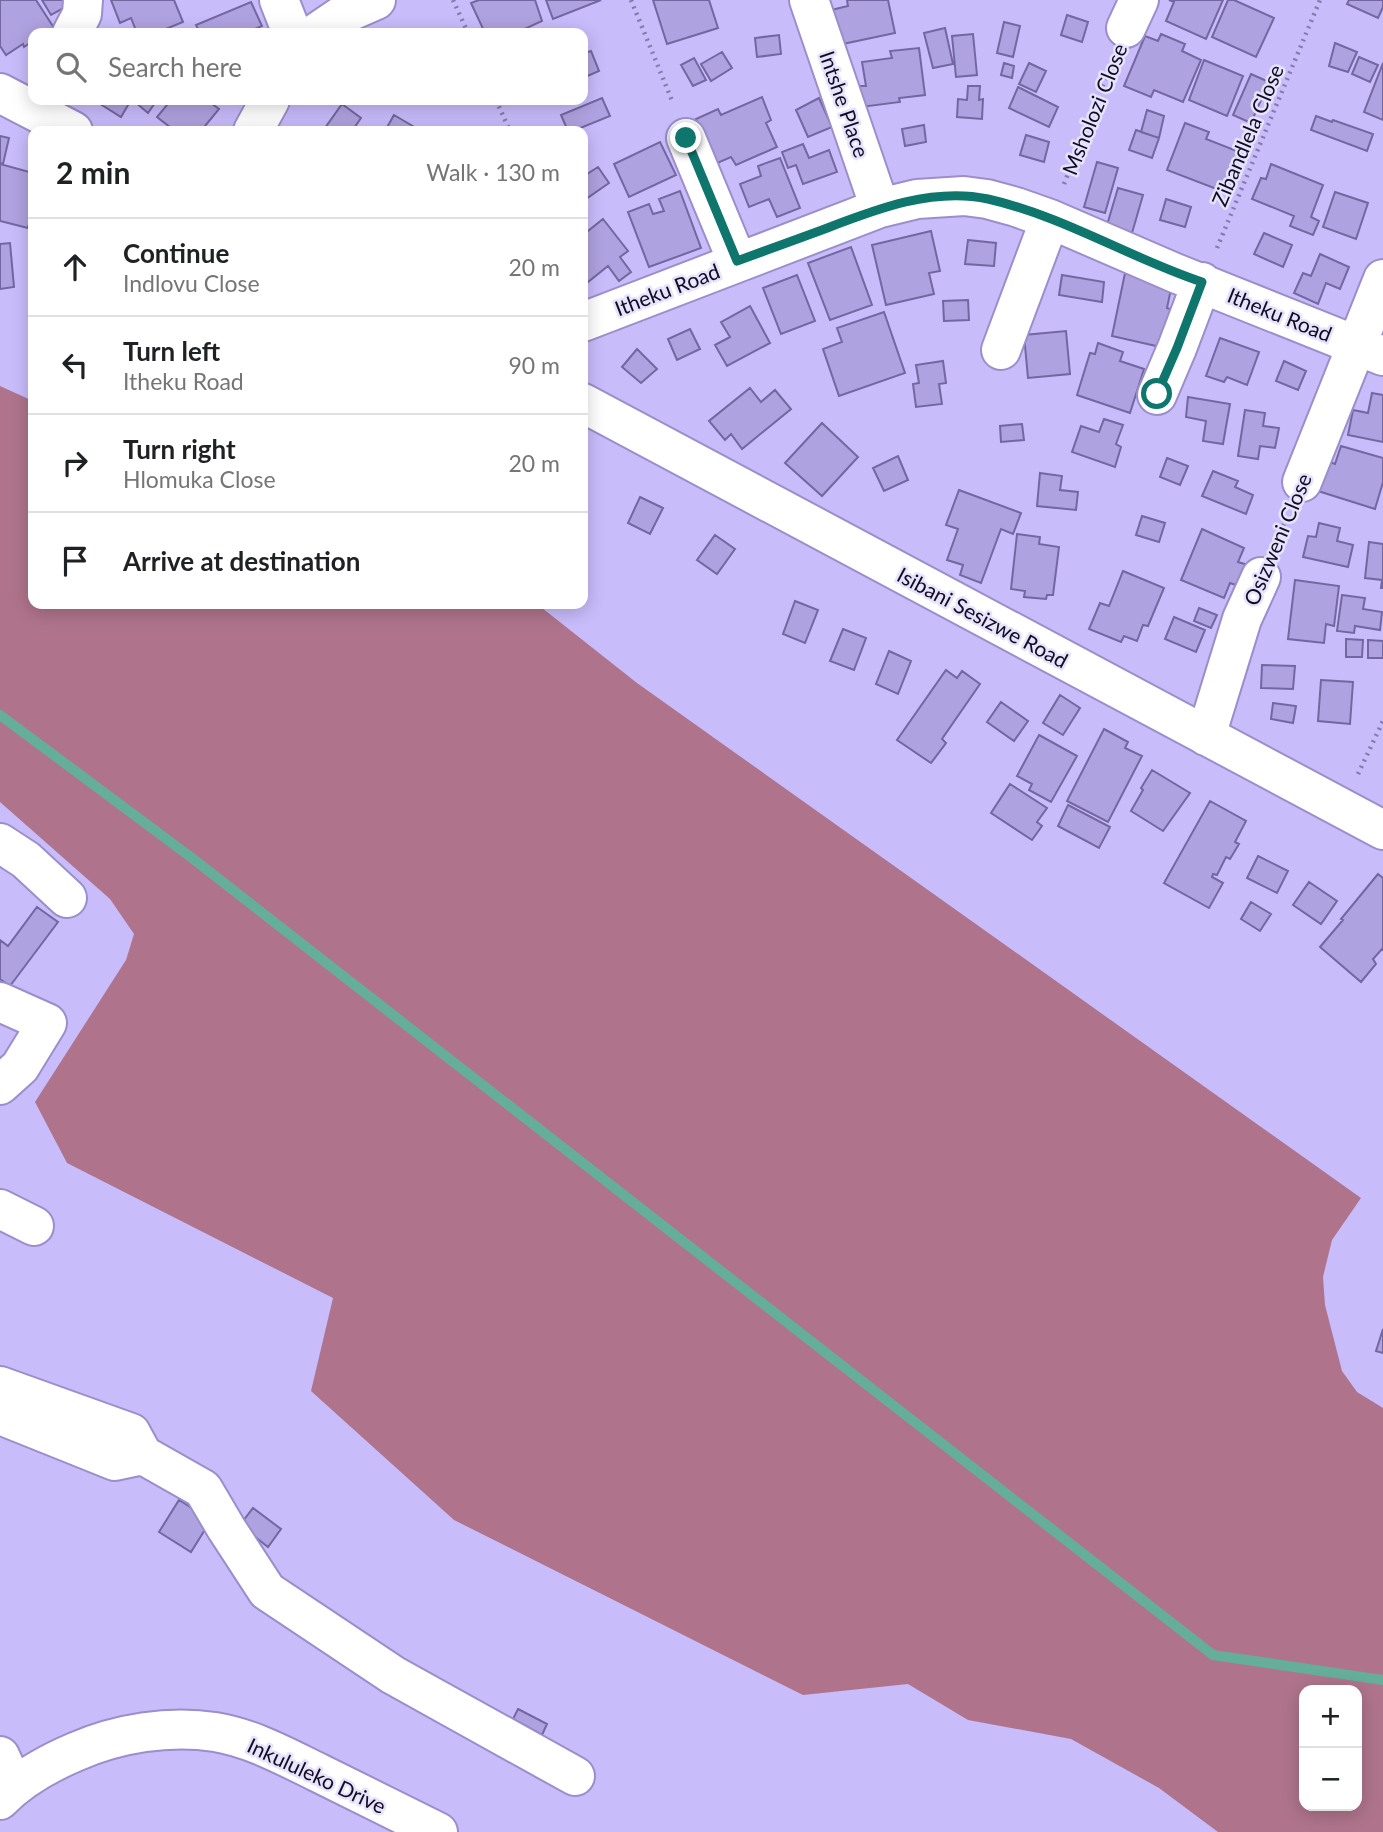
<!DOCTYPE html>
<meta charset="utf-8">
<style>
:root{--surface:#fff;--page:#f2f2f2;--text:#202124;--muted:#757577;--line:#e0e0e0}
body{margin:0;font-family:Lato,sans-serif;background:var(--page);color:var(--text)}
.controls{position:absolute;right:21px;bottom:21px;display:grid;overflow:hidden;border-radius:14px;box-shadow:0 4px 18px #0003}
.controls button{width:63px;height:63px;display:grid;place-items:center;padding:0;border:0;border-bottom:2px solid var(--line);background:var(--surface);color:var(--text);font:35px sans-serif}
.stop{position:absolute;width:21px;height:21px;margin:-16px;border:5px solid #0f766e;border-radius:50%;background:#fff}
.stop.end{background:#0f766e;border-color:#fff;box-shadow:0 2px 7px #0008}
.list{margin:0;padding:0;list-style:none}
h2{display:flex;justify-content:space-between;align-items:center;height:91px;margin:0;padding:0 28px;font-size:30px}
h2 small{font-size:23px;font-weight:400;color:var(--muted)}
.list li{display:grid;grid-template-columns:46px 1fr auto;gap:21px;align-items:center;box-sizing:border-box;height:98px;padding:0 28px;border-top:2px solid var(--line)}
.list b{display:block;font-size:26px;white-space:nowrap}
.list p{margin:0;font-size:23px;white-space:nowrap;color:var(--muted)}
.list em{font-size:23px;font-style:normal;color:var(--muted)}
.icon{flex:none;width:38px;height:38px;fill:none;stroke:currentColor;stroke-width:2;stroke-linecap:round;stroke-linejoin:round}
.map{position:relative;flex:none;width:1383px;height:1832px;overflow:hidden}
.search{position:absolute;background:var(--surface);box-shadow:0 4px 18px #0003;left:28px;top:28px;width:560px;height:77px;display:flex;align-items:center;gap:18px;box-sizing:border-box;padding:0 24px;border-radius:14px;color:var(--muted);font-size:26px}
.panel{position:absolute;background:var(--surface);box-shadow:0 4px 18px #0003;left:28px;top:126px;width:560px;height:483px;border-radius:14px}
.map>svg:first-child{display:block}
</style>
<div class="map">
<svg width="1383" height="1832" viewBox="0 0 1383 1832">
<rect width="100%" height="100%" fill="#c8bcfb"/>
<path fill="#af748c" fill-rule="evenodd" d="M0 386 33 401V604H537L637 683 1361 1198 1332 1240 1323 1277 1325 1305 1342 1371 1357 1392 1383 1408V1832H1218L1159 1788 1071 1739 968 1720 908 1684 803 1695 454 1520 311 1391 333 1298 67 1163 35 1102 126 960 134 934 110 899 0 802ZM1304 1690H1357V1806H1304Z"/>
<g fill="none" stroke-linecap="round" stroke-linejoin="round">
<path stroke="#65af9a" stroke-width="10" d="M0 715 192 858 1213 1655 1383 1680"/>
</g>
<path fill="#afa2e0" stroke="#7467a1" stroke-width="2" d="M0 0H36L54 28 45 33H33V41L24 47 23 44 6 55 0 46Z
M42 0H71L73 3 51 15Z
M111 0H174L183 22 156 33H137L131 18 120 23Z
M479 0H535L542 21 516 33H485L471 3Z
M546 0H601L553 19Z
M653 0H709L718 28 667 44Z
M847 0H888L895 33 838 45 831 10 848 6Z
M1169 0H1223L1206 39 1166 21 1174 2Z
M1228 0H1234L1274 18 1256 57 1212 37Z
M1349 0H1383V7L1378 18 1347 4Z
M251 2 262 26 248 32V33H200L196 25Z
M1067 15 1088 22 1082 42 1061 35Z
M1004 22 1020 26 1013 57 997 53Z
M945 28 953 64 933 68 924 33Z
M973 34 977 75 956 77 952 36Z
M1161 34 1185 44 1182 51 1201 60 1183 102 1154 90 1151 97 1124 86 1145 36 1158 41Z
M779 35 781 54 757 57 755 38Z
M1335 43 1357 52 1348 72 1329 66Z
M583 48 585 53 591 51 599 71 583 78Z
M919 48 925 95 899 98 900 102 861 107 858 86H866L862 62 892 58 890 51Z
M722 52 732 68 711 81 701 64Z
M1359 57 1378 65 1370 82 1352 74Z
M694 58 706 80 693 86 681 65Z
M1204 60 1243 76 1227 116 1189 100Z
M1004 63 1014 66 1012 78 1001 75Z
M1029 63 1046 71 1036 92 1019 84Z
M1383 63V120L1364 112Z
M1251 74 1269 82 1251 123 1233 115Z
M968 86H980L979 100 983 99 982 119 957 117 958 99 967 100Z
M1018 87 1058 107 1049 127 1009 108Z
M762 97 771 120 766 123 777 147 736 165 731 157 715 164 696 119 718 109 721 115Z
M602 98 610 116 573 131H568L561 115Z
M819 98 832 127 808 137 796 110Z
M94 100H131L121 117Z
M137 100H157L148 113 135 102Z
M171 100H207L219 109 201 131H175L157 117Z
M342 104 361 118 352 131H330L325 128Z
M1147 110 1164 116 1159 138 1141 132Z
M394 115 421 131H385Z
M1316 116 1332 122 1333 120 1373 134 1367 151 1311 130Z
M1185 123 1209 132 1206 139 1242 153 1227 193 1167 170Z
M924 125 926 142 905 146 902 129Z
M1136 130 1159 138 1152 158 1129 150Z
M1026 135 1049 142 1044 162 1020 155Z
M0 136 9 138 3 164 0 163Z
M660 142 676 175 629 197 614 164Z
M803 144 809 158 829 150 837 172 803 184 796 165 788 168 782 152Z
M780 158 800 208 777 217 769 199 749 207 740 184 761 176 758 166Z
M1097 162 1118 168 1105 213 1084 207Z
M0 164 33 173V207L28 228 0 221Z
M1271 164 1323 185 1311 217 1319 221 1313 235 1290 226 1294 216 1252 199 1261 178 1266 179Z
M598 167 609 183 583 201V174L585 172 587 174Z
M1118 188 1143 195 1132 233 1107 225Z
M680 191 701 248 649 267 628 212 649 204 653 214 664 211 659 199Z
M1335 192 1368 203 1356 239 1323 227Z
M1166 199 1191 207 1185 227 1160 220Z
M603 219 628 251 620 257 631 272 619 281 608 266 588 282 583 275V235Z
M931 231 940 271 929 273 934 294 886 305 872 245Z
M1264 233 1292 245 1283 267 1254 254Z
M968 240 996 243 994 266 965 264Z
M10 243 14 287 0 289V244Z
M851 247 872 305 830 320 808 263Z
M1320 254 1349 267 1340 289 1326 283 1318 304 1294 293 1303 273 1311 276Z
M1125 273 1172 284 1167 308 1173 310 1165 348 1112 336Z
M797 275 815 321 781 334 763 288Z
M1062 275 1104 282 1102 302 1059 295Z
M968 300 969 320 944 321 943 301Z
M750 306 770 343 727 366 715 345 730 337 721 322Z
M884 312 905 373 839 396 823 349 842 342 837 328Z
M690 329 700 349 677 360 668 339Z
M1066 331 1070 374 1028 378 1024 335Z
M1220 338 1259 352 1247 385 1227 377 1224 382 1206 376Z
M1098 343 1123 352 1120 361 1144 369 1130 413 1077 395 1090 353 1095 354Z
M637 349 657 369 641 383 622 367Z
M943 361 946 383 939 384 942 404 916 407 913 384 919 383 916 365Z
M1284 361 1306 371 1298 390 1276 381Z
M750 388 761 402 775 390 791 409 742 449 731 434 725 440 709 421Z
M1372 393 1383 395V442L1348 435 1353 410 1368 413Z
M1188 397 1230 404 1223 444 1203 441 1206 421 1186 417Z
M1245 410 1265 413 1263 426 1279 428 1275 448 1260 446 1258 459 1238 456Z
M1104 419 1123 425 1116 444 1121 447 1115 467 1072 452 1081 426 1099 432Z
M822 423 858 457 822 496 785 463Z
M1022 424 1024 440 1001 442 1000 426Z
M1341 446 1383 458V482L1375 509 1318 491 1327 461 1335 464Z
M898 456 908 480 884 491 873 468Z
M1167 458 1188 466 1180 485 1160 477Z
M1213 471 1238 481 1235 487 1253 495 1246 514 1202 496Z
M1040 473 1062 476 1060 490 1078 492 1076 510 1037 506Z
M959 490 1021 513 1013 534 1001 529 981 583 960 575 963 565 947 560 958 529 946 525Z
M640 497 663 508 650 534 628 523Z
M1142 516 1165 523 1159 542 1136 535Z
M1319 523 1340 528 1337 541 1353 545 1348 567 1303 557 1308 536 1316 537Z
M1202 529 1244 548 1238 562 1248 565 1239 586 1230 583 1224 598 1181 580Z
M1017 534 1040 537 1039 544 1059 547 1053 595H1047L1046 599 1024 597 1025 591 1011 589Z
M715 535 735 549 717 574 697 560Z
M1369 542 1383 544V588H1381L1382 580 1365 578Z
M1123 571 1164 588 1148 626 1143 625 1137 641 1124 636 1121 642 1089 629 1100 603 1109 606Z
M1295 580 1339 586 1334 626 1326 624 1324 643 1288 639Z
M1342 595 1365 598 1363 609 1382 612 1380 630 1355 626 1354 633 1337 631Z
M795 601 818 610 805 643 783 634Z
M1199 608 1217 615 1211 628 1194 621Z
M1174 617 1205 630 1196 652 1165 639Z
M843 629 866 638 854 670 830 661Z
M1346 639 1363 640 1362 657H1346Z
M1368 640 1383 641V658H1368Z
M889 651 911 661 898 694 876 684Z
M1262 665 1295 666 1293 689 1261 688Z
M946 670 957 678 962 671 980 684 942 739 946 743 931 763 897 740Z
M1321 680 1353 682 1350 724 1318 721Z
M1060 695 1080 708 1063 735 1043 723Z
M1001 702 1028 721 1014 741 987 722Z
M1273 703 1296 706 1293 723 1271 719Z
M1104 729 1128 742 1125 748 1142 756 1108 822 1067 801Z
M1039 735 1077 756 1051 802 1029 790 1032 784 1017 776Z
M1152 770 1190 793 1163 831 1131 811 1143 790 1141 788Z
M1010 784 1047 808 1037 822 1042 826 1032 840 991 813Z
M1210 801 1246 821 1235 842 1239 844 1230 859 1226 857 1217 875 1213 874 1212 877 1223 883 1209 908 1164 883Z
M1068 805 1110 827 1099 848 1058 826Z
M1258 856 1288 871 1277 893 1247 878Z
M1378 874 1383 878V950L1382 949 1373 959 1376 964 1361 982 1320 947 1343 920 1341 919Z
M1309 882 1337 901 1321 924 1293 905Z
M1251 902 1271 914 1260 931 1241 919Z
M37 907 58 922 10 986 0 979V940L8 946Z
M1383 1329V1353L1376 1351Z
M179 1500 211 1520 191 1552 159 1532Z
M253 1508 281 1529 268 1547 240 1525Z
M518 1709 547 1724 542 1735 513 1719Z"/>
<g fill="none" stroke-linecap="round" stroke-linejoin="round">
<defs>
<path id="minor" d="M279 0 292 33
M809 0 880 208
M1126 28 1139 0
M72 33 82 14 83 0
M316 33 344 14 376 0
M0 93 73 131
M253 131 270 100
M686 138 737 261
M583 322 880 208 917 199 964 196 987 199 1016 207 1050 219 1175 273 1383 356
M1001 350 1050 219
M1157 395 1177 348 1202 282
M583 403 1383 830
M1302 482 1383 279
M1206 736 1242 619 1261 577
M0 843 26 860 67 898
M0 1002 47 1023 20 1067 0 1085
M0 1209 34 1226
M0 1386 131 1433 143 1455 115 1461 0 1415
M143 1455 203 1489 226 1528 267 1591 393 1675 575 1776
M0 1756 14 1786
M0 1800C21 1778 47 1764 75 1752 118 1733 169 1725 215 1732 252 1738 286 1757 319 1773 359 1793 398 1812 438 1832"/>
</defs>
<use href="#minor" stroke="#9b8eca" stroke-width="42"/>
<path stroke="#857bab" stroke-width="4.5" stroke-dasharray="2 5" stroke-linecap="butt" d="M453 0 468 33
M631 0 673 103
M496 100 510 131
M1064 184 1112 62
M1217 248 1320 0
M1274 545 1288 515
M1358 774 1383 721"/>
<use href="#minor" stroke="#fff" stroke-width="38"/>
</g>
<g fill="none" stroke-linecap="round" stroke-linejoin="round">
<path stroke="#0f766e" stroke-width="9" d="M686 138 737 261C765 251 794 240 822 230 874 210 931 187 988 199 1063 216 1130 258 1202 282L1177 348 1157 394"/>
</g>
<g text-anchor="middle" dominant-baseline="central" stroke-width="5" stroke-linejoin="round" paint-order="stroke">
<g font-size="21" fill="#120c22" stroke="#e7e3fd">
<text transform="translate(845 104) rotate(71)">Intshe Place</text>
<text transform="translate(1094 109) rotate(-68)">Msholozi Close</text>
<text transform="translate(1247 135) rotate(-67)">Zibandlela Close</text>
<text transform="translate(667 289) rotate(-21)">Itheku Road</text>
<text transform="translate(1280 314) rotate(22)">Itheku Road</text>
<text transform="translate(1277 539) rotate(-67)">Osizweni Close</text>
<text transform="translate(983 617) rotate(28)">Isibani Sesizwe Road</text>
<text transform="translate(317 1775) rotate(25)">Inkululeko Drive</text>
</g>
</g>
</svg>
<div class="controls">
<button>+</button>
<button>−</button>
</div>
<div class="stop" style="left:1157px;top:394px"></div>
<div class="stop end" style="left:686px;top:138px"></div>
<div class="search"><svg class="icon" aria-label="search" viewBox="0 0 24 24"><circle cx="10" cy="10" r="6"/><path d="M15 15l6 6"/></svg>Search here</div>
<section class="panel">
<h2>2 min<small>Walk · 130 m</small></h2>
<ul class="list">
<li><svg class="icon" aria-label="ahead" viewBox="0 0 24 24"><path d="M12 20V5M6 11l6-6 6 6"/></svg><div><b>Continue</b><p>Indlovu Close</p></div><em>20 m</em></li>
<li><svg class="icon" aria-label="left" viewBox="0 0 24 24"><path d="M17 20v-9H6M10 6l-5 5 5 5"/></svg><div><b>Turn left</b><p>Itheku Road</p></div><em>90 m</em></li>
<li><svg class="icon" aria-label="right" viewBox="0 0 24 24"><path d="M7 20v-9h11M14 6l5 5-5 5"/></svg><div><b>Turn right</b><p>Hlomuka Close</p></div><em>20 m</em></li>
<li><svg class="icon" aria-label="arrive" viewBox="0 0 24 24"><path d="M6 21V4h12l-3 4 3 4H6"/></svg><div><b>Arrive at destination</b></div></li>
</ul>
</section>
</div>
